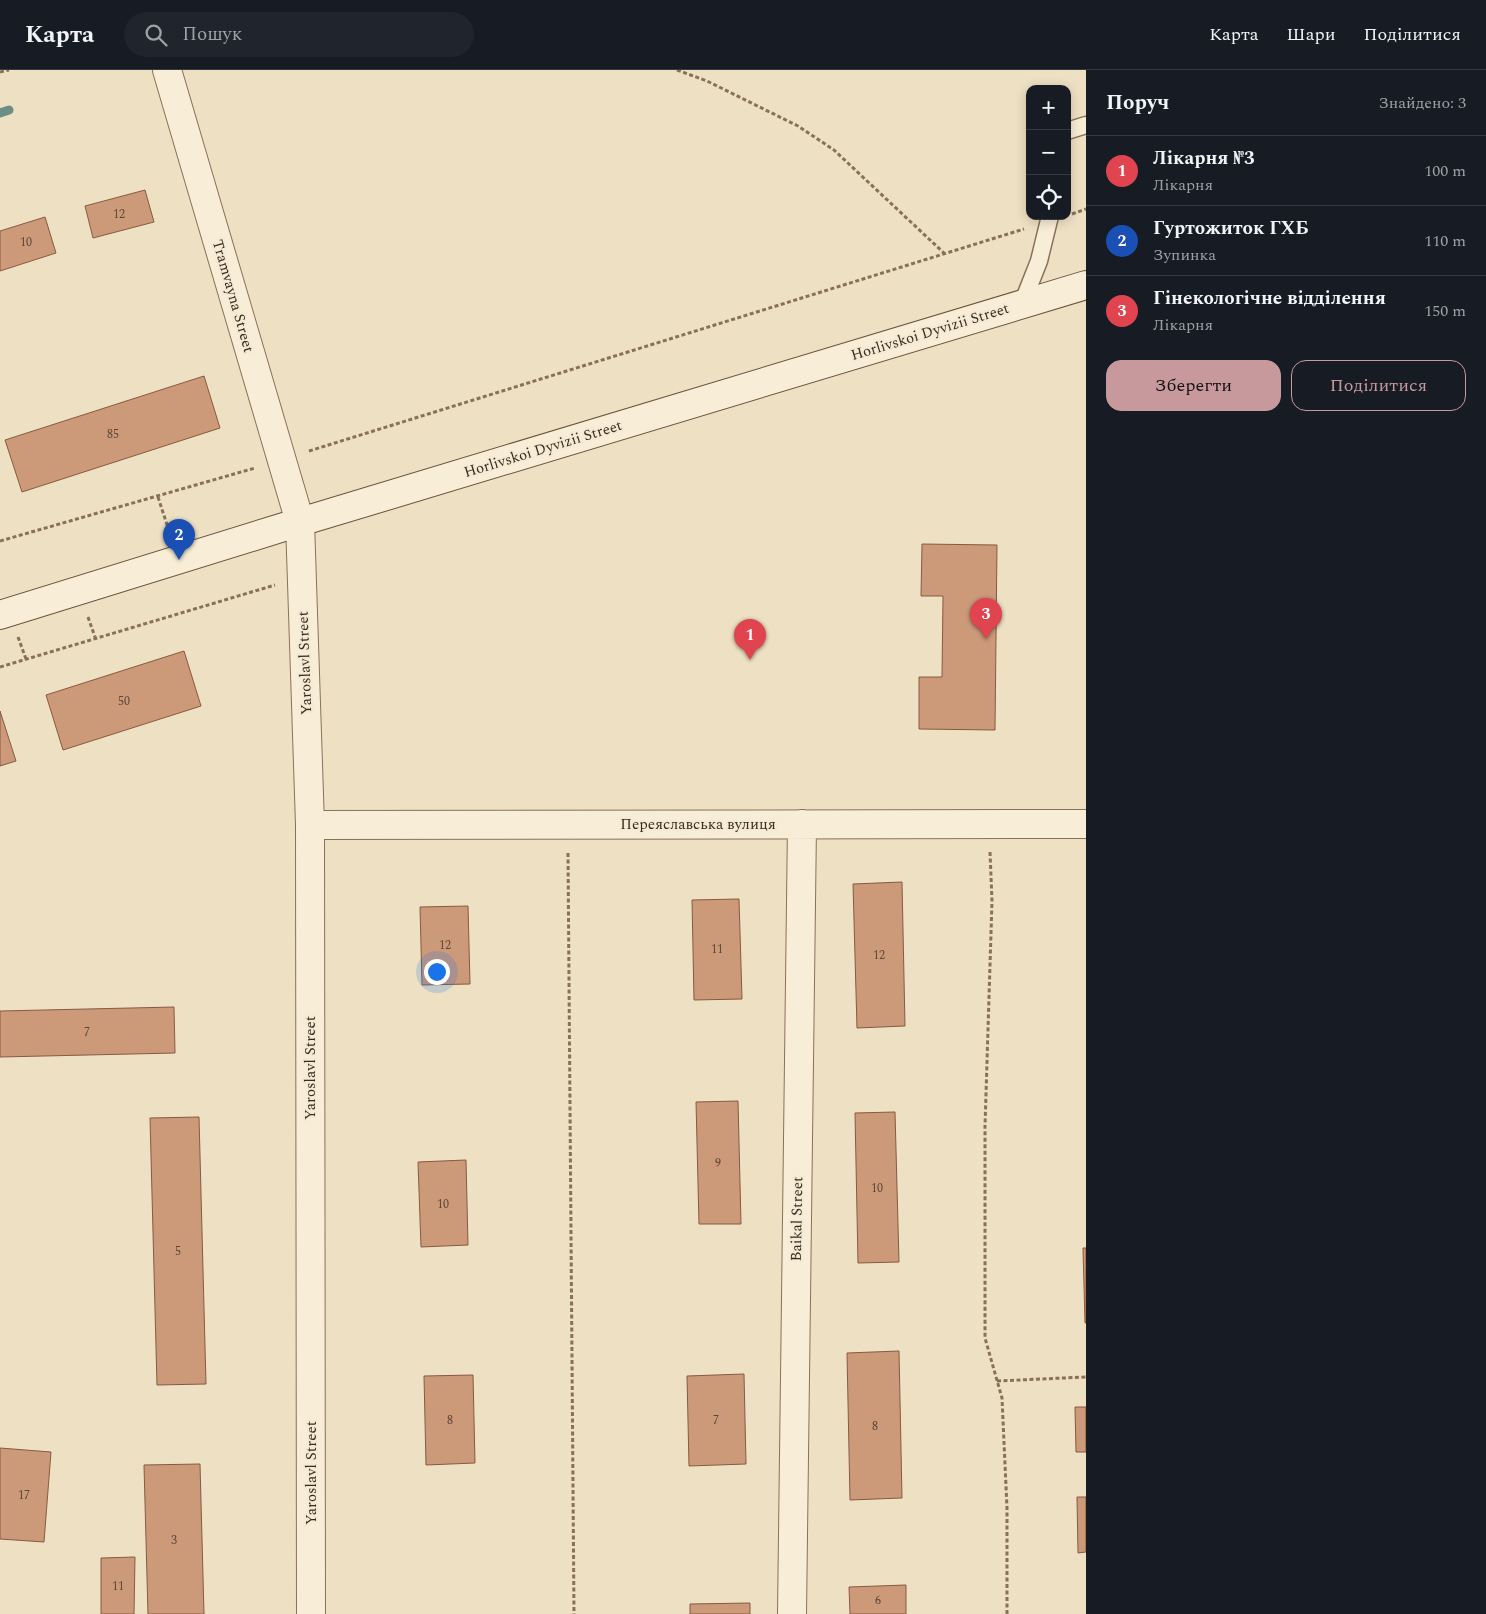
<!DOCTYPE html>
<html lang="uk">
<meta charset="utf-8">
<style>
:root{--surface:#171b24;--page:#20242c;--text:#f1f3f6;--muted:#9ea1a6;--line:#363941;--accent:#c8999c}
body{margin:0;font-family:Spectral,serif;background:var(--page);color:var(--text)}
.controls{position:absolute;right:15px;top:15px;display:grid;overflow:hidden;border-radius:10px;box-shadow:0 2px 12px #0003}
.controls button{width:45px;height:45px;display:grid;place-items:center;padding:0;border:0;border-bottom:1px solid var(--line);background:var(--surface);color:var(--text);font:25px sans-serif}
.you{position:absolute;left:436px;top:901px;width:18px;height:18px;margin:-12px;border:4px solid #fff;border-radius:50%;background:#1a73e8;box-shadow:0 0 0 8px #1a73e833}
.badge{display:grid;place-items:center;width:32px;height:32px;border-radius:50%;background:var(--accent);color:#fff;font-size:16px;font-weight:700}
.pin{position:absolute;translate:-50% -41px;filter:drop-shadow(0 1px 2px #0008)}
.pin::after{content:'';position:absolute;top:26px;width:18px;height:15px;background:inherit;clip-path:polygon(0 0,100% 0,50% 100%)}
.list{margin:0;padding:0;list-style:none}
h2{display:flex;justify-content:space-between;align-items:center;height:65px;margin:0;padding:0 20px;font-size:21px}
h2 small{font-size:16px;font-weight:400;color:var(--muted)}
.list li{display:grid;grid-template-columns:32px 1fr auto;gap:15px;align-items:center;box-sizing:border-box;height:70px;padding:0 20px;border-top:1px solid var(--line)}
.list b{display:block;font-size:19px;white-space:nowrap}
.list p{margin:0;font-size:16px;white-space:nowrap;color:var(--muted)}
.list em{font-size:16px;font-style:normal;color:var(--muted)}
.actions{display:flex;gap:10px;padding:15px 20px}
.actions a{flex:1;padding:11px 0;border:1px solid var(--accent);border-radius:15px;text-align:center;font-size:18px;color:var(--accent)}
.actions .main{background:var(--accent);color:#111}
.icon{flex:none;width:28px;height:28px;fill:none;stroke:currentColor;stroke-width:2;stroke-linecap:round;stroke-linejoin:round}
.map{position:relative;flex:none;width:1086px;height:1544px;overflow:hidden}
header{display:flex;align-items:center;gap:30px;box-sizing:border-box;height:70px;padding:0 25px;background:var(--surface);border-bottom:1px solid var(--line)}
header strong{font-size:24px}
nav{display:flex;gap:28px;margin-inline-start:auto;font-size:18px}
.search{width:350px;height:45px;background:var(--page);display:flex;align-items:center;gap:12px;box-sizing:border-box;padding:0 18px;border-radius:28px;color:var(--muted);font-size:19px}
main{display:flex}
aside{flex:1;background:var(--surface)}
.map>svg:first-child{display:block}
</style>
<header>
<strong>Карта</strong>
<div class="search"><svg class="icon" aria-label="search" viewBox="0 0 24 24"><circle cx="10" cy="10" r="6"/><path d="M15 15l6 6"/></svg>Пошук</div>
<nav><a>Карта</a><a>Шари</a><a>Поділитися</a></nav>
</header>
<main>
<div class="map">
<svg width="1086" height="1544" viewBox="0 0 1086 1544">
<rect width="100%" height="100%" fill="#eee0c3"/>
<g fill="none" stroke-linecap="round" stroke-linejoin="round">
<path stroke="#6c8f85" stroke-width="9" d="M0 43 9 40"/>
</g>
<path fill="#cc9979" stroke="#875a40" d="M145 120 154 152 93 168 85 136Z
M45 147 56 183 0 201V161Z
M204 306 220 358 22 422 5 370Z
M922 474 997 475 995 660 919 659V607H942L943 526H921Z
M184 581 201 636 63 680 46 625Z
M0 641 16 691 0 696Z
M902 812 905 956 857 958 853 814Z
M739 829 742 929 694 930 692 830Z
M468 836 470 914 422 915 420 837Z
M174 937 175 983 0 987V941Z
M738 1031 741 1154H699L696 1032Z
M895 1042 899 1192 858 1193 855 1043Z
M199 1047 206 1314 157 1315 150 1048Z
M466 1090 468 1175 421 1177 418 1092Z
M1083 1178H1086V1253H1085Z
M899 1281 902 1428 850 1430 847 1283Z
M744 1304 746 1394 689 1396 687 1306Z
M473 1305 475 1393 426 1395 424 1306Z
M1075 1337H1086V1382H1076Z
M0 1378 51 1382 44 1472 0 1469Z
M200 1394 204 1544H148L144 1395Z
M1077 1427H1086V1482L1078 1483Z
M135 1487 134 1544H101V1488Z
M906 1515V1544H850L849 1517Z
M750 1533V1544H690V1534Z"/>
<g fill="none" stroke-linecap="round" stroke-linejoin="round">
<defs>
<path id="service" d="M1067 61 1086 55
M1022 234 1039 191 1050 146"/>
<path id="minor" d="M167 0 300 452
M310 755 1086 754
M792 1544 802 754"/>
<path id="tertiary" d="M300 452 310 755 311 1544"/>
<path id="secondary" d="M0 545 300 452 1086 215"/>
</defs>
<use href="#service" stroke="#88715a" stroke-width="19"/>
<use href="#minor" stroke="#88715a" stroke-width="30"/>
<use href="#tertiary" stroke="#88715a" stroke-width="30"/>
<use href="#secondary" stroke="#6a523d" stroke-width="30"/>
<path stroke="#88715a" stroke-width="3" stroke-dasharray="4 2.5" stroke-linecap="butt" d="M677 0 707 11 798 56 834 80 945 184
M0 2 9 0
M1072 144 1086 139
M309 381 1024 159
M158 427 170 464
M0 471 255 398
M88 547 95 567
M18 567 26 589
M0 597 275 515
M990 782 992 831 985 1056V1268L1002 1328 1007 1438V1544
M568 783 574 1544
M997 1311 1086 1307"/>
<use href="#service" stroke="#f8edd6" stroke-width="16"/>
<use href="#minor" stroke="#f8edd6" stroke-width="28"/>
<use href="#tertiary" stroke="#f8edd6" stroke-width="28"/>
<use href="#secondary" stroke="#f8edd6" stroke-width="28"/>
</g>
<g text-anchor="middle" dominant-baseline="central" stroke-width="4.5" stroke-linejoin="round" paint-order="stroke">
<g font-size="12" fill="#5d4635">
<text x="119" y="144">12</text>
<text x="26" y="172">10</text>
<text x="113" y="364">85</text>
<text x="124" y="631">50</text>
<text x="445" y="875">12</text>
<text x="717" y="879">11</text>
<text x="879" y="885">12</text>
<text x="87" y="962">7</text>
<text x="718" y="1093">9</text>
<text x="877" y="1118">10</text>
<text x="443" y="1134">10</text>
<text x="178" y="1181">5</text>
<text x="450" y="1350">8</text>
<text x="716" y="1350">7</text>
<text x="875" y="1356">8</text>
<text x="24" y="1425">17</text>
<text x="174" y="1470">3</text>
<text x="118" y="1516">11</text>
<text x="878" y="1530">6</text>
</g>
<g font-size="15" fill="#382a1e" stroke="#f5ead3">
<text transform="translate(233 226) rotate(74)">Tramvayna Street</text>
<text transform="translate(930 262) rotate(-17)">Horlivskoi Dyvizii Street</text>
<text transform="translate(543 379) rotate(-17)">Horlivskoi Dyvizii Street</text>
<text transform="translate(305 593) rotate(-92)">Yaroslavl Street</text>
<text x="698" y="754">Переяславська вулиця</text>
<text transform="translate(310 998) rotate(-90)">Yaroslavl Street</text>
<text transform="translate(797 1149) rotate(-89)">Baikal Street</text>
<text transform="translate(311 1403) rotate(-90)">Yaroslavl Street</text>
</g>
</g>
</svg>
<div class="controls">
<button>+</button>
<button>−</button>
<button><svg class="icon" aria-label="locate" viewBox="0 0 24 24"><circle cx="12" cy="12" r="6"/><path d="M12 2v4M12 18v4M2 12h4M18 12h4"/></svg></button>
</div>
<div class="you"></div>
<div class="pin badge" style="left:750px;top:590px;background:#e0444e">1</div>
<div class="pin badge" style="left:179px;top:490px;background:#1a4fb4">2</div>
<div class="pin badge" style="left:986px;top:569px;background:#e0444e">3</div>
</div>
<aside>
<h2>Поруч<small>Знайдено: 3</small></h2>
<ul class="list">
<li><span class="badge" style="background:#e0444e">1</span><div><b>Лікарня №3</b><p>Лікарня</p></div><em>100 m</em></li>
<li><span class="badge" style="background:#1a4fb4">2</span><div><b>Гуртожиток ГХБ</b><p>Зупинка</p></div><em>110 m</em></li>
<li><span class="badge" style="background:#e0444e">3</span><div><b>Гінекологічне відділення</b><p>Лікарня</p></div><em>150 m</em></li>
</ul>
<div class="actions"><a class="main">Зберегти</a><a>Поділитися</a></div>
</aside>
</main>
